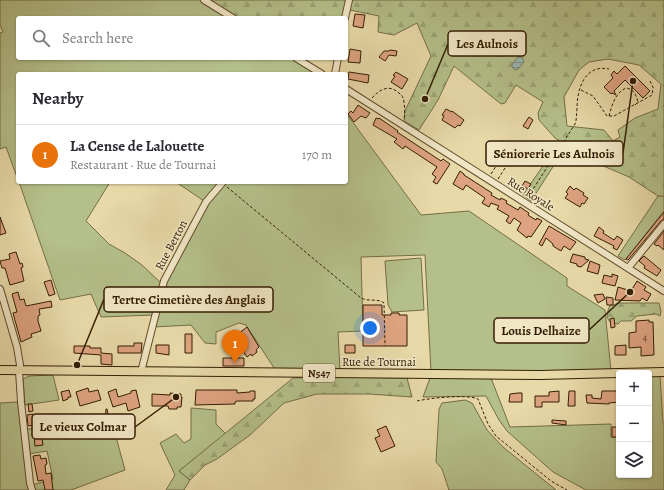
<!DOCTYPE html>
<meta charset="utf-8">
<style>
:root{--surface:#fff;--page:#f7f7f7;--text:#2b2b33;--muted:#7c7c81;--line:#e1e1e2;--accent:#8f2418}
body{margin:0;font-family:Alegreya,serif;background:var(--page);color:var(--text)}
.controls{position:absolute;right:12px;bottom:12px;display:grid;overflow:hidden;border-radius:4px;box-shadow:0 1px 3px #0004}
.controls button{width:36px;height:36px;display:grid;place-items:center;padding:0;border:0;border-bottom:1px solid var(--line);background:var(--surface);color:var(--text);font:20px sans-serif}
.you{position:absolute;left:370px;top:328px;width:14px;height:14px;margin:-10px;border:3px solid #fff;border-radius:50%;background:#1a73e8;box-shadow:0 0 0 6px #1a73e833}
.badge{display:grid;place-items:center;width:26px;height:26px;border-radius:50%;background:var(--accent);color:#fff;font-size:13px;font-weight:700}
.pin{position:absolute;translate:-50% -33px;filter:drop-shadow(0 1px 2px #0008)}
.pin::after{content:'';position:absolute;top:21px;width:14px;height:12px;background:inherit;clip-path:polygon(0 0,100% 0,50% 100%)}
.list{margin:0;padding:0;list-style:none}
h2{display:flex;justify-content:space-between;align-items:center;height:52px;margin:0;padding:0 16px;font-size:17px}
h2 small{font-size:13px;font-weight:400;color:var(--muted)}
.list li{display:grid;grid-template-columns:26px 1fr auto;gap:12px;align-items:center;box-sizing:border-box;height:60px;padding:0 16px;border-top:1px solid var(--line)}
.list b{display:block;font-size:15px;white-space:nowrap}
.list p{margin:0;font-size:13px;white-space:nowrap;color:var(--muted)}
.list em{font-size:13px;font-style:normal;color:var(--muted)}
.icon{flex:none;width:22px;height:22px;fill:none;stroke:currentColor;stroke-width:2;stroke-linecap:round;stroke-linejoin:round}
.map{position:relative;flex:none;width:664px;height:490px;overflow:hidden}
.search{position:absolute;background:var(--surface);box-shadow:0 1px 3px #0004;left:16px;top:16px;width:332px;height:44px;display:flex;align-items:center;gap:10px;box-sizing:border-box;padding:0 14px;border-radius:4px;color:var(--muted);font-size:15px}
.panel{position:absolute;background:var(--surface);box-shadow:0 1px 3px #0004;left:16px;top:72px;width:332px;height:112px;border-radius:4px}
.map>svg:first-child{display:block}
</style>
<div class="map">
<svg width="664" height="490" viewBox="0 0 664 490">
<defs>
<pattern id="forest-firs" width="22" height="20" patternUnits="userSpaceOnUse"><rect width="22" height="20" fill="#b4bf89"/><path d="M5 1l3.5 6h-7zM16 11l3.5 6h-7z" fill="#9ba475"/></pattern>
<pattern id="water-rules" width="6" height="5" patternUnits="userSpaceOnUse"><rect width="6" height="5" fill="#9ab8b2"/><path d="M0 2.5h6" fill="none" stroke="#7e958f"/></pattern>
</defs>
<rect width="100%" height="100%" fill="#e8d9a8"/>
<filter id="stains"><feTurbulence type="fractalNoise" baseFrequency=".005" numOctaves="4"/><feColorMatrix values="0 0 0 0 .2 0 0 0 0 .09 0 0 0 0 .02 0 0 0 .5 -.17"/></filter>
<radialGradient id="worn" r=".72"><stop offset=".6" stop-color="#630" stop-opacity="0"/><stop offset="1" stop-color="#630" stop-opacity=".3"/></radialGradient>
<path fill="#b4bf89" stroke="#746e46" d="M0 0H201L230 18H18V58H294L319 74H18V180L6 147 0 149V33L3 32 0 25Z
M346 113 421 215 469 211 567 278V286L605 310 611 371 431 372 425 255 361 257 363 331 338 332 340 371H276L246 325 239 323 216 332V344L205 343 191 325 154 327 165 283 208 203 225 182H346Z
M560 141 567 145 531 201 523 195Z
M19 182H110L86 221 109 244 125 253 142 265 161 283 154 315 101 317 91 294 60 300Z
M176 182H219L204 201Z
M658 196H664V211L626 259 625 260 618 256Z
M421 258 424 310 392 312 388 305 385 261Z
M53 375 59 400 25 405 23 379 29 376Z
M649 376H660L663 423H664V490H586L553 472 507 431 499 420 486 396 423 397 430 378H491L510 427 611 424V437H619V475H649Z
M465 400 472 403 487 430 503 447 556 490H449L442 469 436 462 439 409 442 403Z
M18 402 30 490H0V403Z
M191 408 216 410V424L226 434 179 471 190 480 184 490H166L175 475 160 443 176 434 184 443 191 439Z
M113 426 125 470 71 490H34L32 485 53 479 47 451 28 454 25 429Z"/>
<path fill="url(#forest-firs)" stroke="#746e46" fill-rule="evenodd" d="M207 0H664V196H658L629 177 601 165 568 146 555 138 539 120 538 113 543 102 516 85 505 103 501 104 454 66 438 100 419 130 404 121 405 111 431 56 417 23 394 35 378 32 379 16 345 9 343 18H235ZM608 59 639 65 661 84 658 109 635 118 618 130 620 137 613 141 604 130 567 126 564 97 579 70 589 62Z
M617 303H659L661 311 660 316 656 314 637 316 631 321H621L618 324 611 323C605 317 607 313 610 305H614Z
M329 377 407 378 412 397 369 394H317L284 403 250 435 217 459 205 465 190 480 179 471 293 378Z"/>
<path fill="url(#water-rules)" stroke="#717a6c" d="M519 56 522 57 524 62 519 68 515 70 512 67V64Z"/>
<path fill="#dda380" stroke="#341d02" d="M355 14 365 15 363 28 353 26Z
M350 49 361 51 360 63 348 62Z
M390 50 397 51 396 56 389 55 385 61 379 57 384 51H389Z
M625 66 650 91 643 98 625 80 614 91 616 95 612 93 611 94 604 87 613 78 611 75 614 71 617 74Z
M349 72 369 75 368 83 348 79Z
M396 72 408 79 402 89 391 82 395 76 393 75Z
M358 105 370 113 366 118 361 116 354 122 348 114 351 111 353 113Z
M446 109 452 112V111L464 120 460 126 458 125 455 128 442 120 444 116 442 115Z
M529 117 533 120 528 129 523 126Z
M376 118 378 119 379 118 398 131 397 132 403 136 441 161 443 159 450 164 437 184 433 182 436 177 432 174 437 167 405 146 403 149 394 142 397 139 373 125Z
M460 171 464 174V175L492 193 491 195 500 200 501 198 507 201 506 203 518 210 520 207 529 213 528 215 536 220 537 218 542 221 531 237 528 236 527 238 517 230 521 223 514 218 510 224 506 221 509 216 497 209 499 206 491 203 489 207 482 203 485 198 466 185 463 190 453 184Z
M525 181 531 184 528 189 522 186Z
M570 186 574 190 576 188 584 193 583 195 588 198 584 204 582 203 580 207 565 198 568 194 566 192Z
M664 212V219L661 221 628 260 626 259Z
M0 217 6 233 0 235Z
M549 226 576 242 570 250 564 246 561 251 553 246V244L546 238 542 246 539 244Z
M599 227 604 231 603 233 614 240 617 236 623 240 617 250 613 248 614 246 594 236Z
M664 231V250L658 245 657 246 654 244Z
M16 252 20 264 22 263 23 267 21 268 24 281 10 285 5 268H2L0 261 10 259 9 254Z
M573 254 585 257V259L589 260 581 267 577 266V264L570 262Z
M644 256 661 270 657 276 644 268 645 266 639 261Z
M590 261 600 265 598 274 587 271Z
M612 274 618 276 615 286 602 283 604 275 612 277Z
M51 280 55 294 49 296 44 282Z
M637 281 646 287 644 290 651 294 647 301 642 298 640 301 615 300 618 287 631 291Z
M18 292 20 300 24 299 26 306 51 301 52 307 39 309 40 315 38 316V321L41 331 31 334 32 337 21 342 13 313 17 312 12 294Z
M603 294 605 299 598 303 594 295Z
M606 297 613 298V305H607Z
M363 305H382V315H391V313H399V315H407V346H363Z
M614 318 615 327 611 328 610 319Z
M649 320V322H653L654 355 641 356V347L629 348V333L636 332V321Z
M247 327 259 347 256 350 257 352 252 356 251 354 247 357 235 340 227 345 223 340 226 338 225 336 235 330 238 334Z
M185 334H192V353H185Z
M134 343H142L141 353H118V346H134Z
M156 345H169V355L156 353Z
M345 345H355V353H345Z
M626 345V355H615V346Z
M74 346H90V348H101V353L112 354V365L101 364V355L74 353Z
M223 358H244V366H223Z
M88 388 89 392 98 390 101 400 80 406 76 392Z
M116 389 118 397 131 393V391L136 390 140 407 128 411 126 403 113 407 108 392Z
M69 390 71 397H68V399L63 401 61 392Z
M196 390H237V393L250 392V391H255V399H253V401H237L235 402V404L195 405Z
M559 391V402H542V407H535V396H549V392Z
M569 391H575V406H568Z
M602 391H619V402L609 403V404L587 403 586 395H592V398L601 399Z
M170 393 181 394V397H182L181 407H177V409H169L168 406H152V394L170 395Z
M518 393H522V402H509L510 394Z
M28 404H32L33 411 29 412Z
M106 409H107L110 425H105Z
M33 414 34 425 28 426 27 415Z
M552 420 566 421V425L552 423Z
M386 426 395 446 381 452 375 438 380 436 377 430Z
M612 427H619V437H612Z
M41 433 43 445 35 446 34 434Z
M40 455 41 459 46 458 47 464 45 465 46 474 51 473 53 490H45L43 480 38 481 33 456Z"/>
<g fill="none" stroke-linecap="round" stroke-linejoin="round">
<defs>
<path id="minor" d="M204 0 233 18
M345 18 349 0
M296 58 322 74
M335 74 338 58
M346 89 664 291
M628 268 664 224
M0 289 17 347 20 365 19 371 21 402 30 483 32 490
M141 372 164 281 206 202 223 182"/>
<path id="major" d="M0 370 540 375 619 373
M619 373 664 372"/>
</defs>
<use href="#minor" stroke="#614c2c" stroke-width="8"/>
<use href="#major" stroke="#341d02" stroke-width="10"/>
<path stroke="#341d02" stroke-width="1" stroke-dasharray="3 2" stroke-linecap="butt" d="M581 90 593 96 607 116H614L652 95 653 87 650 81
M372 98C380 89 389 84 399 93 401 95 402 95 403 98 405 104 405 113 404 120
M609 116C612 105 615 93 626 88 634 89 636 95 638 102L635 105
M491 174 500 160
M498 179 507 165
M227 187 361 298C368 302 378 298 384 303L385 346
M528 197 575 124C577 119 576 115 577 109 577 88 585 64 609 69
M417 401C430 398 467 394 478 399L488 424 496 436 551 481 567 490"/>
<use href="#minor" stroke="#f0e6c6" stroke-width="6"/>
<use href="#major" stroke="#e8d9a8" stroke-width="8"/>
</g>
<g text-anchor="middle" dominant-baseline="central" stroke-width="3" stroke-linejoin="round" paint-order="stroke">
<g font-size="10" fill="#5e3e22">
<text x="645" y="337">4</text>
</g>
<rect fill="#f0e6c6" stroke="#6c593d" stroke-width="1" x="303" y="364" width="32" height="18" rx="3"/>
<g font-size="11" font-weight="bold" fill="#341d02">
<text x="319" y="373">N547</text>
</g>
<g font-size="12" fill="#341d02" stroke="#f0e6c6">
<text transform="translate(531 194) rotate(32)">Rue Royale</text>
<text transform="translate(171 245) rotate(-62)">Rue Berton</text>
<text x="379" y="362">Rue de Tournai</text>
</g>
</g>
<path fill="none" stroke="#341d02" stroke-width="1.5" d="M425 99L448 44M633 81L623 153M77 365L104 299M630 292L589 330M176 397L135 427"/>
<g fill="#341d02" stroke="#f0e6c6" stroke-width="1.5">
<circle cx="425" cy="99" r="4"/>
<circle cx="633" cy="81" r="4"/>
<circle cx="77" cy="365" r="4"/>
<circle cx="630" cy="292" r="4"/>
<circle cx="176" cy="397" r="4"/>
</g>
<g fill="#f0e6c6" stroke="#341d02" stroke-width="1.5">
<rect x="448" y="31" width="78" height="25" rx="4"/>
<rect x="486" y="141" width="137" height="25" rx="4"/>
<rect x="104" y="287" width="169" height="25" rx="4"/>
<rect x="494" y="318" width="95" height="25" rx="4"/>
<rect x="32" y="414" width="103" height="25" rx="4"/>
</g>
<g font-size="13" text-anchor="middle" font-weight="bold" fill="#341d02">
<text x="487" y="48">Les Aulnois</text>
<text x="554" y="158">Séniorerie Les Aulnois</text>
<text x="189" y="304">Tertre Cimetière des Anglais</text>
<text x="541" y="335">Louis Delhaize</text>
<text x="83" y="431">Le vieux Colmar</text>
</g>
<rect width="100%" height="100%" filter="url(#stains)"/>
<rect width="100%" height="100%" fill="url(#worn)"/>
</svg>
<div class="controls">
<button>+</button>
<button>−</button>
<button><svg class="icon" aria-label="layers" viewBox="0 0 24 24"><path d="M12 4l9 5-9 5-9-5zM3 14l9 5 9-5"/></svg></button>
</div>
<div class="you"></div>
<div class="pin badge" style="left:235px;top:363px;background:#e8710a">1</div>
<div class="search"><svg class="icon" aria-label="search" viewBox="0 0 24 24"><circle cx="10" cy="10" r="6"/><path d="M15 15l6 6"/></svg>Search here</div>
<section class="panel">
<h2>Nearby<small></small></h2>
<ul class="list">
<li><span class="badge" style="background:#e8710a">1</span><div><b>La Cense de Lalouette</b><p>Restaurant · Rue de Tournai</p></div><em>170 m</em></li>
</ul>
</section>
</div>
